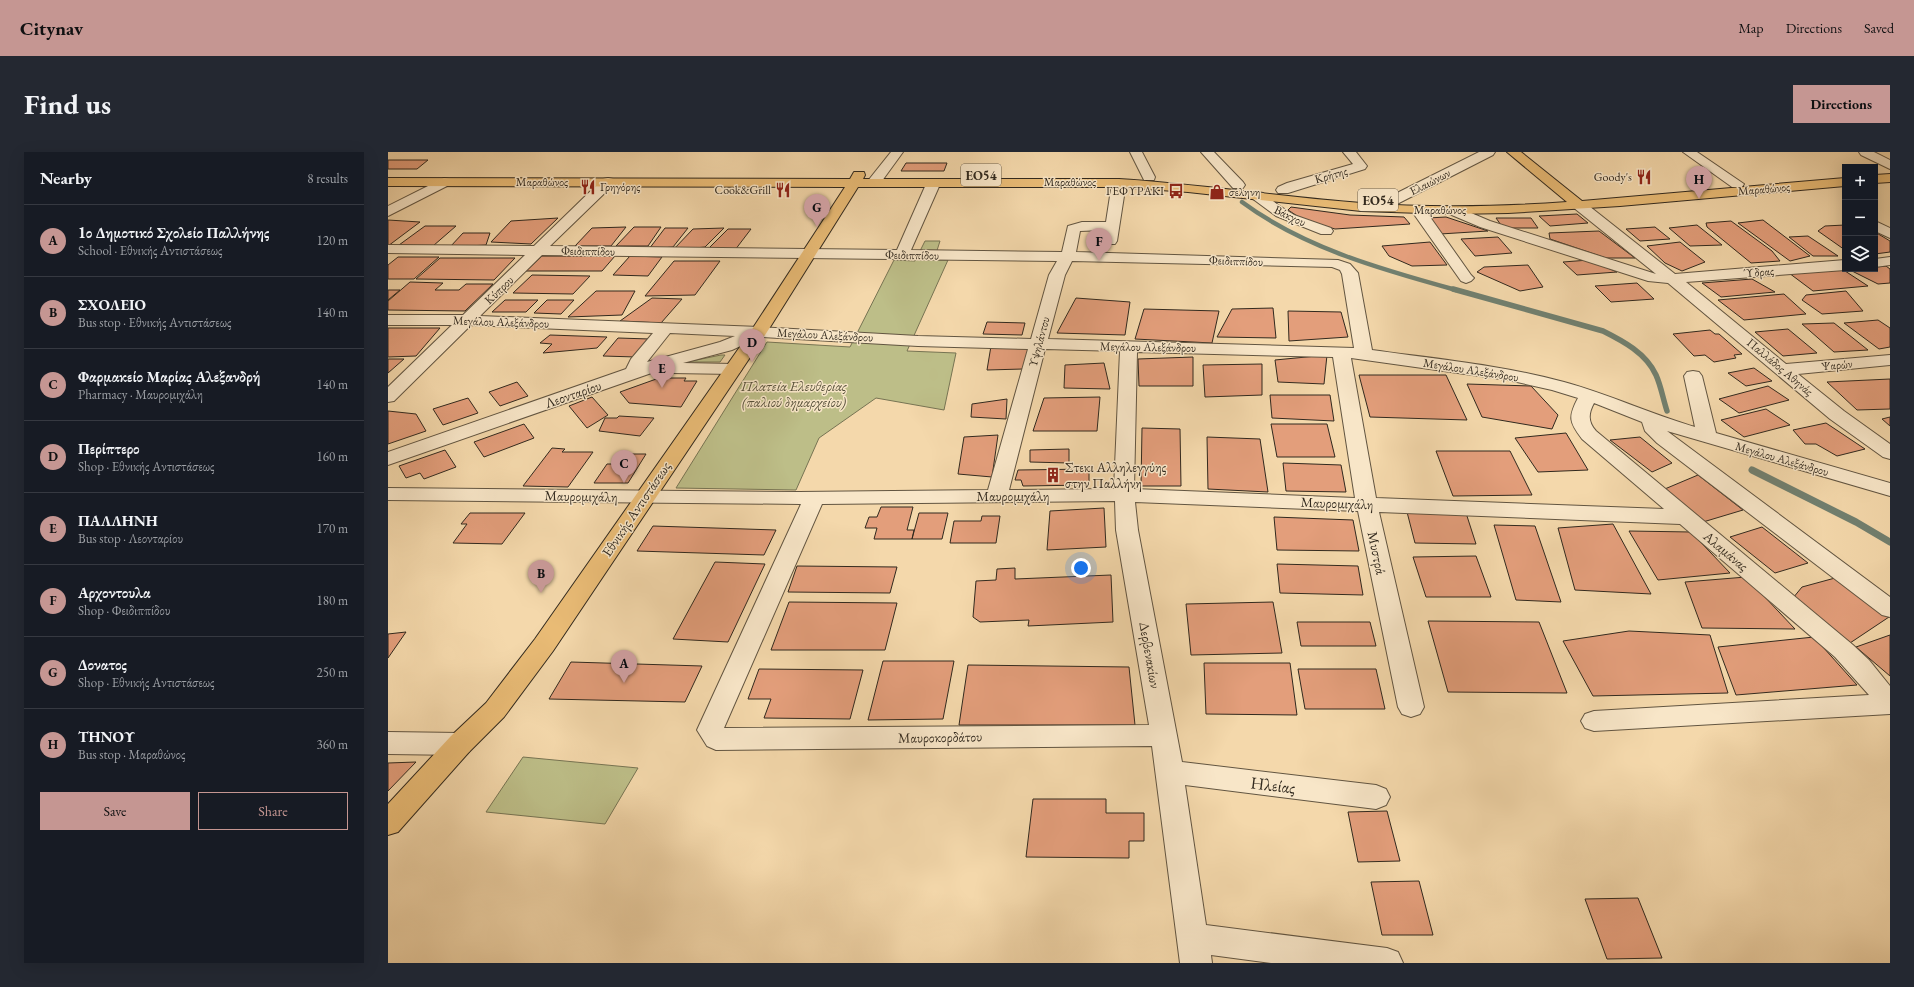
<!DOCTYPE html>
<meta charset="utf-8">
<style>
:root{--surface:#171b24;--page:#242831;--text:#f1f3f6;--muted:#9ea1a6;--line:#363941;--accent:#c59692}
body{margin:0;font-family:"EB Garamond",serif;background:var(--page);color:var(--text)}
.controls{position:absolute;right:12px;top:12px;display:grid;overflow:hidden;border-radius:0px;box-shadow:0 4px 16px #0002}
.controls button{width:36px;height:36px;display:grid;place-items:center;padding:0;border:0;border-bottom:1px solid var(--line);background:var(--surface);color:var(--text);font:20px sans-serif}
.you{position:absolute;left:693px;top:416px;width:14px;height:14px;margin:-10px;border:3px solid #fff;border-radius:50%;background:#1a73e8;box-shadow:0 0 0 6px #1a73e833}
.badge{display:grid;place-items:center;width:26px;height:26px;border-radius:50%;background:var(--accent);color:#111;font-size:13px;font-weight:700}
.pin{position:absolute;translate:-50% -33px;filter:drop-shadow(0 1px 2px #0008)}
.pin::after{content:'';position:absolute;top:21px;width:14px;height:12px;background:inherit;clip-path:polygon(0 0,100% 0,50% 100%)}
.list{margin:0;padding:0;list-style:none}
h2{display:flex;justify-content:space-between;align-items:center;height:52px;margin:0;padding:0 16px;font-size:17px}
h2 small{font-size:13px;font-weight:400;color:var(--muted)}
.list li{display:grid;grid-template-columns:26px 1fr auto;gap:12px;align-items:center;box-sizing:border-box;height:72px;padding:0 16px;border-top:1px solid var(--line)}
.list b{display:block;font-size:15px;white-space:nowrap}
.list p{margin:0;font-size:13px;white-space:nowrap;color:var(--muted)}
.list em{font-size:13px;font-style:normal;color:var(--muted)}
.actions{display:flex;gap:8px;padding:12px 16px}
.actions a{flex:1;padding:9px 0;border:1px solid var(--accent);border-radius:0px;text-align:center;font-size:14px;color:var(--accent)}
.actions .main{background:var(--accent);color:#111}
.icon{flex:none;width:22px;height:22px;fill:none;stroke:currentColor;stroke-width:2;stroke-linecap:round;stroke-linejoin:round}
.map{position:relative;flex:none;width:1502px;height:811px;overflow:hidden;border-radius:0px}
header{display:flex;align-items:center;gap:24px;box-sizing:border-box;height:56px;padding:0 20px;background:var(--accent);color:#111}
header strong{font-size:19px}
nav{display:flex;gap:22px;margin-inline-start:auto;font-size:14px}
.intro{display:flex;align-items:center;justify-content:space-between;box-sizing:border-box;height:96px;padding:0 24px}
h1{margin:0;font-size:28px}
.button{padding:10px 18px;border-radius:0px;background:var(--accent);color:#111;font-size:14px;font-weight:700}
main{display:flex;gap:24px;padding:0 24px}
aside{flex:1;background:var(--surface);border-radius:0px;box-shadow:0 4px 16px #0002}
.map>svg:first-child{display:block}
</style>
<header>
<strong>Citynav</strong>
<nav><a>Map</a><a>Directions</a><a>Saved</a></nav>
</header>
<div class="intro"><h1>Find us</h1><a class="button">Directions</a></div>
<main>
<aside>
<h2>Nearby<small>8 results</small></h2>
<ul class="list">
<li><span class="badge">A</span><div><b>1ο Δημοτικό Σχολείο Παλλήνης</b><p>School · Εθνικής Αντιστάσεως</p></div><em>120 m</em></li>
<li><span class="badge">B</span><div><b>ΣΧΟΛΕΙΟ</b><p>Bus stop · Εθνικής Αντιστάσεως</p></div><em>140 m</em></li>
<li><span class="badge">C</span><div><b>Φαρμακείο Μαρίας Αλεξανδρή</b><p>Pharmacy · Μαυρομιχάλη</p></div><em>140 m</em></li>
<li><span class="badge">D</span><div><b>Περίπτερο</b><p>Shop · Εθνικής Αντιστάσεως</p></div><em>160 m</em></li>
<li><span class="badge">E</span><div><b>ΠΑΛΛΗΝΗ</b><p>Bus stop · Λεονταρίου</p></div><em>170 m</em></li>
<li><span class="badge">F</span><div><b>Αρχοντουλα</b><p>Shop · Φειδιππίδου</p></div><em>180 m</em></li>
<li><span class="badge">G</span><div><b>Δονατος</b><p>Shop · Εθνικής Αντιστάσεως</p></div><em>250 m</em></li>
<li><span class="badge">H</span><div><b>ΤΗΝΟΥ</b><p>Bus stop · Μαραθώνος</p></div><em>360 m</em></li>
</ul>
<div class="actions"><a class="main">Save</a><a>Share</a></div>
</aside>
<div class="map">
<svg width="1502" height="811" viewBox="0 0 1502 811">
<rect width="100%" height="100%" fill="#f4d8ab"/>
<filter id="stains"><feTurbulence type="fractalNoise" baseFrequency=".005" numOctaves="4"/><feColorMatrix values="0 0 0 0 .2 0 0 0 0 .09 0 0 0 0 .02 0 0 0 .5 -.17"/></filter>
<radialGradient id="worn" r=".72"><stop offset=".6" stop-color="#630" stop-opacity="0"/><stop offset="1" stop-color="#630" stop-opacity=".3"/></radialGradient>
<path fill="#bdbe88" stroke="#777453" d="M537 89H552L546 108H560L519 199 568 201 556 258 488 246 431 286 408 338 288 336 379 190 462 195 506 108 527 109Z
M333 203H337L332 210H299Z
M135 605 250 616 217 672 98 660Z"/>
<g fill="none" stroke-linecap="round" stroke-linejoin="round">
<path stroke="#718070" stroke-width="4.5" d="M854 50C916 96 995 118 1068 138"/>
<path stroke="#718070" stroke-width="5.5" d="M1065 137 1215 179C1235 189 1258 201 1268 223 1273 234 1275 247 1279 259"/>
<path stroke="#718070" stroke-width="7" d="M1364 318 1468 370 1502 390"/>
</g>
<path fill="#e39e7b" stroke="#31291e" d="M0 8H40L29 17H0Z
M518 11H559L556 19H513Z
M903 55 962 63 1016 65 1022 72 947 77 914 67 900 58Z
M1189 62 1200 71 1162 74 1151 64Z
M1058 65 1100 79 1052 82 1040 66Z
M170 66 143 92 103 90 123 69Z
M1108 66H1143L1150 76H1115Z
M0 68 32 70 0 94Z
M1375 68 1422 104 1402 109 1350 71Z
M1343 69 1384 99 1392 109 1363 111 1319 75 1318 71Z
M1309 73 1334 93 1302 94 1281 76Z
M1457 73V98L1430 79 1437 74Z
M37 74H68L45 94 11 93Z
M238 75 223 94H187L204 76Z
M246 75H273L260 94H228Z
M1267 75 1282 87 1252 89 1238 77Z
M277 76H300L285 95 261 97Z
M336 76 317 95 285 98 305 77Z
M340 77H363L347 98H319Z
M1211 79 1247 106H1218L1162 87 1161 81Z
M1487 80 1502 89V100L1487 102Z
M75 81H102L98 93 62 95Z
M1420 84 1450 104H1425L1401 85Z
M1110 85 1124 101 1087 104 1073 87Z
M1042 90 1059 113 1024 114 1001 104 994 94Z
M1292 90 1317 110 1294 119 1277 111 1259 94Z
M154 104H227L214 119H138Z
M242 104 274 105 260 124 225 123Z
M10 105H51L26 127H0V113Z
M52 106H127L106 128 28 127Z
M1201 108 1229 120 1189 123 1175 110Z
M286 109H332L307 143 257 144Z
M1140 113 1155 135 1132 139 1089 120 1096 115Z
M1498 114 1502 117V131L1490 132 1462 118 1487 117V115Z
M1454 117 1480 134 1425 139 1401 121Z
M144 123 202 124 185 142 125 141Z
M1364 127 1387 140 1333 145 1314 131Z
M22 130 55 131 47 138H71L78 132H105L77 159 0 158V149Z
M1249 131 1266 147 1223 150 1207 134Z
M0 138H12L0 148Z
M208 139H247L234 163 180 165Z
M1458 139 1475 159 1434 162 1414 148 1418 143Z
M1396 142 1418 162 1356 168 1330 148Z
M264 146 294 147 273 171 232 169Z
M688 146 742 150 737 183 669 181Z
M117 148H150L138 160H104Z
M159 148H186L173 162 146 161Z
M885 156 888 186 829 185 844 157Z
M756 157 831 159 824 191 747 187Z
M900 159 953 160 960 185 901 189Z
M1490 168 1502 176V195L1491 197 1456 171Z
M599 170 637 171 634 183 595 182Z
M1446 171 1480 198 1446 200 1414 172Z
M0 176H52L28 204 0 205Z
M1400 177 1429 201 1395 204 1367 180Z
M1322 178 1327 182H1331L1354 202 1346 203 1348 206 1326 210 1317 203 1306 204 1285 182Z
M162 183 219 185 209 196 155 201 164 192 152 191Z
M230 186 262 187 248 205 215 204Z
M603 194 641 195 635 217 599 218Z
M939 203 936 232 890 230 887 208Z
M805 205V234H751L750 207Z
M0 207H16L0 221Z
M716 211 722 237 676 236 677 213Z
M874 212V243L817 245 815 213Z
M1366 216 1384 229 1358 234 1340 221Z
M971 223H1058L1079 268 982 265Z
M271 226H298L296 229H309L293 255 241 251 232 240Z
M1502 227V257L1469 258 1439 230Z
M129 230 140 244 112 254 101 240Z
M1079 232 1143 234 1170 263 1164 277 1094 265Z
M1380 234 1401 248 1351 261 1331 247Z
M882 243H942L946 269 884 266Z
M204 245 220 263 199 276 181 254Z
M712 245 709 279H645L656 246Z
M80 246 90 261 55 273 45 257Z
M619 247 618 267 583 265 584 252Z
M1378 257 1402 273 1356 285 1333 268Z
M0 259 28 262 38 279 0 292Z
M231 264 266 266 252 284 211 279 217 266H229Z
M1502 265V274L1494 267Z
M1438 271 1477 297 1449 304 1428 292H1417L1405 278Z
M136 272 146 286 96 305 86 290Z
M883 272H939L947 305H889Z
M754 276 792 277 793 334H753Z
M1178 281 1200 318 1150 320 1127 286Z
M610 283 604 325 570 322 576 285Z
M819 285 872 287 880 340 820 337Z
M1252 285 1284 311 1264 320 1222 288Z
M164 296 177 297 174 300H205L180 335 135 334Z
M681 297V311L642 310V298Z
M57 298 68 315 36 327 32 321 18 326 11 314Z
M1048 299H1122L1144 343 1065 344Z
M237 302H258L240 331H206L219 312H230Z
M895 311 953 313 958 340 898 339Z
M701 317V333L635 334 633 328H627L630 318Z
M1310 323 1355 358 1315 370 1272 339Z
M493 355H525L519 378H526L524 387H486L489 376H477L481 365H489Z
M716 356 718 395 659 398 662 359Z
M1019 360 1078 361 1088 392 1027 391Z
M82 361H137L114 392 65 391 79 372H73Z
M531 361H560L554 387H524Z
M594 364H612L608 391H562L566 369H593Z
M886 365 965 368 971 399 889 398Z
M1225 372 1263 442 1187 438 1170 376Z
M1106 373 1147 374 1173 450 1128 448Z
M265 374 388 378 376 403 249 399Z
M1374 375 1420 411 1387 421 1342 385Z
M1241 379 1303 380 1342 421 1270 428Z
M1088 404 1103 445H1038L1025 405Z
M327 410 377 412 340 490 285 487Z
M889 412 970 414 975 443 892 441Z
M409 414 509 415 502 441 400 440Z
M627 416V427L723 423 725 470 640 474 641 468 592 470 585 465 588 429 608 428 609 417Z
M1358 425 1407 477 1314 476 1297 430Z
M1447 426 1501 465 1462 491 1405 446 1414 435Z
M401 450 509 451 497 498H383Z
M885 450 894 501 803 503 798 452Z
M1040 469 1151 470 1179 541 1060 540Z
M909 470H982L988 494H913Z
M1241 479 1322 483 1340 541 1205 544 1175 489Z
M18 480 0 506V482Z
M1502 483V524L1468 495Z
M1426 485 1469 533 1348 543 1330 495Z
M495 509H566L555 567 480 568Z
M183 510 314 514 297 550 161 547Z
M816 511H902L909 563 818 562Z
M580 513 741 515 747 573H571Z
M371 517 475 518 462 567 376 566 383 547H360Z
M910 517H988L997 557H917Z
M28 610 0 639V611Z
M645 647H718V661H756V689H741V706L638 705Z
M999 659 1012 709 970 710 960 660Z
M1031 729 1045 783H994L983 730Z
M1250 746 1274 806 1219 807 1197 747Z"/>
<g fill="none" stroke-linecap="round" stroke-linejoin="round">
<defs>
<path id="minor" d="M503 0H515L491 33H481L479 30Z
M742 0H754L767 25 766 28H756Z
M813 0H826L855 30 857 33 855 36H845Z
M955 0H968L979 14 977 17 900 41H890L888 38 890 35 899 31 965 12Z
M1091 0H1107L1105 3 1009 52H999L997 49 999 46Z
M1295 0H1309L1356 32 1354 35H1344Z
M1471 0H1486L1502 8V17L1473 3Z
M56 26 61 27 63 30 61 33 0 64V54Z
M220 26 225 27 227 30 225 33 162 94 509 98 539 30 541 27H551L553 30 523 98 674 100 680 74 694 70H718L724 31 726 28H736L738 31 729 89 727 92H717L715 89 717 78 692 79 688 100 950 108 962 112 970 121 984 198C1048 207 1113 213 1176 230 1220 242 1263 262 1307 275L1296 224 1299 220 1305 219 1311 220 1314 224 1328 281 1502 331V344L1279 279 1502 445V465L1494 463 1269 291 1257 279 1254 270 1206 251C1200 262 1200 270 1208 279L1465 493 1481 508 1502 534V562L1206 579 1197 576 1193 569 1197 562 1206 559 1481 543 1447 505 1292 372 991 360 1036 555 1032 562 1023 565 1014 562 1010 555 970 359 747 350 750 378 794 610 988 633 998 637 1002 645 998 653 988 657 797 633 818 773 999 796 1010 800 1015 811H883L823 803 824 811H792L764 594 328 598 319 594 309 578 413 352 0 348V336L411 340 600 338 640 197 530 194 372 185 344 198 295 211 345 212 351 213 354 217 351 221 345 222 283 221 277 220 275 217 0 313V300L238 217 243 207 265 181 83 173 6 249 0 250V235L64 173H0V163H75L137 103 0 101V93L146 94 215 27ZM154 103 669 109 661 123 643 187 530 184 371 175 92 164ZM684 109 944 115 952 118 954 122 966 196 660 187 677 123ZM282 181 347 184 332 190 259 210ZM657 197 732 199 726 337 621 338ZM749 200 945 205 967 346 746 337ZM963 206 1120 228 1164 238 1190 246C1180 265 1181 270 1194 287L1276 357 988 346ZM727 349 728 378 761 573 336 576 434 352Z
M870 40 875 41 890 53 906 63 943 76 945 79 943 82H933L888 64 865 47 863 44 865 41Z
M1191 49 1196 50 1287 122 1457 108V117H1459L1457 118 1298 130 1398 212 1502 203V213L1410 222 1456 259 1502 292V307L1495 305 1442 267 1280 131 1260 129 1092 75 1059 61 1057 58 1059 55H1069L1102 69 1268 122 1186 56 1184 53 1186 50Z
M1030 54 1035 55 1083 123 1086 126 1083 129 1078 131 1073 129 1023 58 1025 55Z
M1487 69 1502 76V86L1487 79Z
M1502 105V113L1487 115V107Z
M0 580 72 581 81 584 85 592 81 600 72 603 0 602Z"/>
<path id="major" d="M1119 0H1133L1194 49 1457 26V34L1232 54 1120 61 1064 62 973 59 800 40 731 35H470L379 180 165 499 116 565 81 600 10 680 0 683V652L63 584 98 551 147 487 363 179 457 35 0 34V26L462 27 466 20H476L477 23 475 27H731C812 32 892 45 973 51 1041 56 1111 55 1179 50Z
M1502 22V30L1487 31V23Z"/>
</defs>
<use href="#minor" stroke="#625541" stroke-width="2"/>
<use href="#major" stroke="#31291e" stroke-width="2"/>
<use href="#minor" fill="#f8e6c8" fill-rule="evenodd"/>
<use href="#major" fill="#eabc76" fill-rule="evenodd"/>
</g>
<defs>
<symbol id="restaurant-bare" viewBox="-9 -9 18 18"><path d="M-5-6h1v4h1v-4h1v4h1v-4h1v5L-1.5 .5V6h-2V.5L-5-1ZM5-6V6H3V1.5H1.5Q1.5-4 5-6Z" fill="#8f2418" stroke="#f8e6c8" stroke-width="2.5" paint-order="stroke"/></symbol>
<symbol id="bus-bare" viewBox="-9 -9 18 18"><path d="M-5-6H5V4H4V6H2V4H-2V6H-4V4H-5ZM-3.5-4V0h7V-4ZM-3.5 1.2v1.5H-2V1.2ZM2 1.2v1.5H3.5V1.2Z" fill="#8f2418" stroke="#f8e6c8" stroke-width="2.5" paint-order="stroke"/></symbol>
<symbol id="shop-bare" viewBox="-9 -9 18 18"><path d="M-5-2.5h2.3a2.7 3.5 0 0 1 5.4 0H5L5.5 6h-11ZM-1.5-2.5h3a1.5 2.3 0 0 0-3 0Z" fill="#8f2418" stroke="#f8e6c8" stroke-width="2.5" paint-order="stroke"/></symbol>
<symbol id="building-bare" viewBox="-9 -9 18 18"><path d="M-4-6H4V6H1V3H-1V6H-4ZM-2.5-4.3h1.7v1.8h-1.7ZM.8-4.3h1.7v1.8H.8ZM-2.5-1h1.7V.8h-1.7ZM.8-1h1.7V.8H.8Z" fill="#8f2418" stroke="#f8e6c8" stroke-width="2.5" paint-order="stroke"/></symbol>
</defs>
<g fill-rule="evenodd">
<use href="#restaurant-bare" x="1245" y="14" width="22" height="22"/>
<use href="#restaurant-bare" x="189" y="24" width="22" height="22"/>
<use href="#restaurant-bare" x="384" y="27" width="22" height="22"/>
<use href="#bus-bare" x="777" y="28" width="22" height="22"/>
<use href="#shop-bare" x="818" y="29" width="22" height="22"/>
<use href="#building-bare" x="654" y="312" width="22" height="22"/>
</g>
<g text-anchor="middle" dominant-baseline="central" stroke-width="3" stroke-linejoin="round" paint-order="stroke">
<g font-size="12" fill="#31291e" stroke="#f8e6c8">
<text transform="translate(943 23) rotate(-16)">Κρήτης</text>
<text x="154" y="30">Μαραθώνος</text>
<text x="682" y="30">Μαραθώνος</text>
<text transform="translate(1042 30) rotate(-27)">Ελαιώνων</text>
<text transform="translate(1376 37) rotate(-5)">Μαραθώνος</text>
<text x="1052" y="58">Μαραθώνος</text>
<text transform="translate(902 64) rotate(25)">Βάκχου</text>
<text transform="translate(200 99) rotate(1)">Φειδιππίδου</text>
<text transform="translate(524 103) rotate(1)">Φειδιππίδου</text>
<text transform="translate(848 109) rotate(2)">Φειδιππίδου</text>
<text transform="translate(1371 120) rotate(-5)">Ύδρας</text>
<text transform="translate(111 138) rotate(-44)">Κύπρου</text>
<text transform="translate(113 170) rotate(2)">Μεγάλου Αλεξάνδρου</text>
<text transform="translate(437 183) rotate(3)">Μεγάλου Αλεξάνδρου</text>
<text transform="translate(651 190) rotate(-75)">Υψηλάντου</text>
<text transform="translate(760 195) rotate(1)">Μεγάλου Αλεξάνδρου</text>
<text transform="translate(1449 213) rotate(-5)">Ψαρών</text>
<text transform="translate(1392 215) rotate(40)">Παλλάδος Αθηνάς</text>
<text transform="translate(1083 218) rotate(9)">Μεγάλου Αλεξάνδρου</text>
<text transform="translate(1394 307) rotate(16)">Μεγάλου Αλεξάνδρου</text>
</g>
<g font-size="12" fill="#31291e" stroke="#f8e6c8" text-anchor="end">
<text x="1244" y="25">Goody's</text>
<text x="212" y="35" text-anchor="start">Γρηγόρης</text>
<text x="383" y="38">Cook&amp;Grill</text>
<text x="776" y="39">ΓΕΦΥΡΑΚΙ</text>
<text x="841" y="40" text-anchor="start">σεληνη</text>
</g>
<g fill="#f8e6c8" stroke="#6d6251" stroke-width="1">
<rect x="573" y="12" width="40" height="22" rx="3"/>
<rect x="970" y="37" width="40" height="22" rx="3"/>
</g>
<g font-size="13" font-weight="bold" fill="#31291e">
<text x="593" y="23">ΕΟ54</text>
<text x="990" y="48">ΕΟ54</text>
</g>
<g font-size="14" font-style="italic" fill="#544e38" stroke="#f8e6c8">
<text x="406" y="234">Πλατεία Ελευθερίας<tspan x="406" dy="16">(παλιού δημαρχείου)</tspan></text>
</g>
<g font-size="14" fill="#31291e" stroke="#f8e6c8">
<text transform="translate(185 242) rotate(-19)">Λεονταρίου</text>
<text transform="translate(193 344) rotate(1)">Μαυρομιχάλη</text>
<text x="625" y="344">Μαυρομιχάλη</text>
<text transform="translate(949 351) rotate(2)">Μαυρομιχάλη</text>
<text transform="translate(248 357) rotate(-56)">Εθνικής Αντιστάσεως</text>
<text transform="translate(1338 399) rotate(40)">Αλαμάνας</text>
<text transform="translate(989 401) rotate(78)">Μυστρά</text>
<text transform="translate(762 503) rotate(80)">Δερβενακίων</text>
<text transform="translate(552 585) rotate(-1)">Μαυροκορδάτου</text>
</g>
<g font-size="14" fill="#31291e" stroke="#f8e6c8" text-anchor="start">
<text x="677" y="315">Στεκι Αλληλεγγύης<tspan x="677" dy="16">στην Παλλήνη</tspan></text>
</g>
<g font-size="17" fill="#31291e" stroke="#f8e6c8">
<text transform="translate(885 633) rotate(7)">Ηλείας</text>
</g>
</g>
<rect width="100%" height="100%" filter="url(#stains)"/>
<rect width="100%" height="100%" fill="url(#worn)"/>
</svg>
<div class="controls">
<button>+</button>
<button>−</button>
<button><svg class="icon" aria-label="layers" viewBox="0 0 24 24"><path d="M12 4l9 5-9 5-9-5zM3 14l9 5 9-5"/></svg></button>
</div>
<div class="you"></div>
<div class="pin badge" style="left:236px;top:531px">A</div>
<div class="pin badge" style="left:153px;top:441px">B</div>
<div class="pin badge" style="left:236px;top:331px">C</div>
<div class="pin badge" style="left:364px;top:210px">D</div>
<div class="pin badge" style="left:274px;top:236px">E</div>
<div class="pin badge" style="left:711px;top:109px">F</div>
<div class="pin badge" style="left:429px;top:75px">G</div>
<div class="pin badge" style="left:1311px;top:47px">H</div>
</div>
</main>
